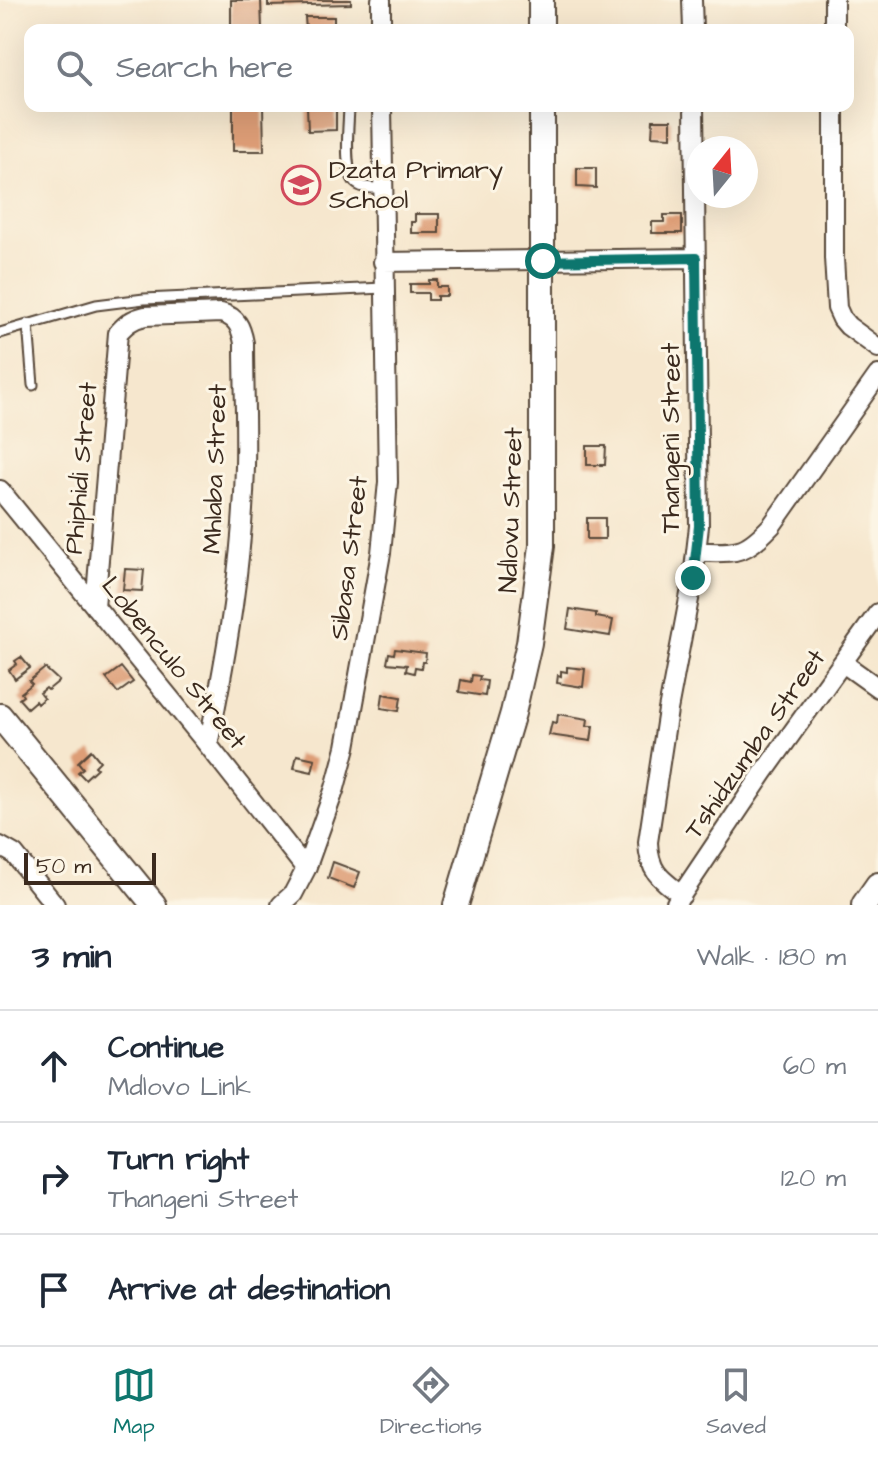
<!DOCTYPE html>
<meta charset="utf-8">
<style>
:root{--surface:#fff;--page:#f2f2f3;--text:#1f2937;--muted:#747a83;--line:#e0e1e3;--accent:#0f766e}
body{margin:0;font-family:"Architects Daughter",sans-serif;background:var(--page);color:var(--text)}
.compass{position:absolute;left:686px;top:136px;width:72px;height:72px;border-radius:50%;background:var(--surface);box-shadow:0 8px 32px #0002;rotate:18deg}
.scale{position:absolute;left:24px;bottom:20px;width:132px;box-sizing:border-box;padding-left:8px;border:4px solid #3b2a1e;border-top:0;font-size:22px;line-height:28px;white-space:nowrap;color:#3b2a1e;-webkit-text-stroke:6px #fcf5e5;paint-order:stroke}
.stop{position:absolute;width:24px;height:24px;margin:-18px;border:6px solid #0f766e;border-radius:50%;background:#fff}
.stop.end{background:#0f766e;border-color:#fff;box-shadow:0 2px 8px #0008}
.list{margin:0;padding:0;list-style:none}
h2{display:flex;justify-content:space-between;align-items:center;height:104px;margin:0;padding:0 32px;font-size:34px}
h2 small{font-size:26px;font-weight:400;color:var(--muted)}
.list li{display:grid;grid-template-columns:52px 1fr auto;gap:24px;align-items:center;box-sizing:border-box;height:112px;padding:0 32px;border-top:2px solid var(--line)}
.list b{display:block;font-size:30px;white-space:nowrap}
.list p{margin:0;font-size:26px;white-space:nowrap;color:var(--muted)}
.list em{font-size:26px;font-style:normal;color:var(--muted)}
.icon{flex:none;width:44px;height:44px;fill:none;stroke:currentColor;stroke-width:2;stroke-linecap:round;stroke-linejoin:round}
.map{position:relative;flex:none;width:878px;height:905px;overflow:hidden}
.search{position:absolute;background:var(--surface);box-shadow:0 8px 32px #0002;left:24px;right:24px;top:24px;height:88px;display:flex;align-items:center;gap:20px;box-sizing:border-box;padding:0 28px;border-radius:16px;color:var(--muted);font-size:30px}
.sheet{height:440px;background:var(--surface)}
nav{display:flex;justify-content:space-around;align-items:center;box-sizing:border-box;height:112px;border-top:2px solid var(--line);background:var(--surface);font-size:22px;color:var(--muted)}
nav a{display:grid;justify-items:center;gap:4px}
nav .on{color:var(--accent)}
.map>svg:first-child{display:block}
</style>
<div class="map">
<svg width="878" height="905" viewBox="0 0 878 905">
<rect width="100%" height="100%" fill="#fcf5e5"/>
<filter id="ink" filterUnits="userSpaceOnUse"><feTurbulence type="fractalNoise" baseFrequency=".0125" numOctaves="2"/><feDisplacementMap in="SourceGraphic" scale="16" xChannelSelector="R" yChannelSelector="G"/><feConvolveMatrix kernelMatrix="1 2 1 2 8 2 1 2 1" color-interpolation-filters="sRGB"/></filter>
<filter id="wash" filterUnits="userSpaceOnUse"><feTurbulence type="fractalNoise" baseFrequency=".006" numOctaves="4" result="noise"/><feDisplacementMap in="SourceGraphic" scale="32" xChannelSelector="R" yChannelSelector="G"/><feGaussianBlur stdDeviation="1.8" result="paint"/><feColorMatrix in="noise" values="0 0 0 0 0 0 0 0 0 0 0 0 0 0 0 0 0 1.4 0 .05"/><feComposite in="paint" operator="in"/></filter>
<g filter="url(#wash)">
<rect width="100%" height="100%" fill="#f6e7ce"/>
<g id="blocks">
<path fill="#dd9d76" d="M231 0H261L262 30H231Z
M268 0H351V4L268 6Z
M305 17H334V30H306Z
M233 106H263L264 151H233Z
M307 106H336V130L308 131Z
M653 120H671V137L652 136Z
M577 168H596V188L577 187Z
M415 214H439V233H411V222H415Z
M664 215H682V233H652V222H664Z
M429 280H437V287H447V296H437V300H428V293H410V284H429Z
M587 446H606L605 465H587Z
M587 518H605V539H587Z
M125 569 144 570 142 591 123 590Z
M570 609 596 613V617L613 620 610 636 567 629Z
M395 649 426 653 425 662H422L421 668 415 667 414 673 406 671 407 665 387 663 389 653 394 654Z
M21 657 30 668 15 679 9 670 17 664 15 661Z
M121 667 133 682 118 693 106 678Z
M567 667 585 669 583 687 557 683 558 675 561 676V671L567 672Z
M45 668 59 681 48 690 46 688 40 693 44 698 37 704 35 701 27 708 19 699 23 696 21 693 32 684 29 681Z
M472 675 480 676 479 680 487 681 485 696 459 692 461 680 471 682Z
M383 694 401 697 399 711 381 708Z
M558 714 588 719 587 726H593L591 741 549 735 552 722 557 723Z
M91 750 100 761 95 766 97 768 85 779 78 772 83 768 78 762Z
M297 755 315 759 312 772 294 768Z
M333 862 360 872 354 888 328 878Z"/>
</g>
</g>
<g filter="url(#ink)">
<use href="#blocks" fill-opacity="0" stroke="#574638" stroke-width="2"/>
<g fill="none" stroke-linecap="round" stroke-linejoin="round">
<defs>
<path id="service" d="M349 106C349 123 342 174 357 184 364 189 374 188 383 188
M28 324 33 385
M0 333 96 305 144 299 384 288"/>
<path id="minor" d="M381 0V30
M692 0 693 30
M834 30V0
M834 106V258L837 308 842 319 848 326 878 348
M383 262 696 258
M0 490 208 745 306 869
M697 552C737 552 743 556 772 525L878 375
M95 607 118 333C126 324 132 319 145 316L221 313C237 317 241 327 244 343 244 384 246 425 245 466 243 560 227 653 208 745
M843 663 878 688
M0 846 14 854 55 905
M682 895C659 878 649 871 648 842L668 710 693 578 699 526 694 106
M676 903 764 772 878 613
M281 905 293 894 306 869 335 788 346 747 381 553 388 482 382 106"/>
<path id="tertiary" d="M541 0V30
M0 716 154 905
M456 905 513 713 529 643 542 546V106
M864 905 878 885"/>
</defs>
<use href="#service" stroke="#574638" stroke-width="13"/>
<use href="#minor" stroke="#574638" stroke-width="22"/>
<use href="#tertiary" stroke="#574638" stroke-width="28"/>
<use href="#service" stroke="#fff" stroke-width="9"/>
<use href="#minor" stroke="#fff" stroke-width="18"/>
<use href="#tertiary" stroke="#fff" stroke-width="24"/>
</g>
</g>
<g fill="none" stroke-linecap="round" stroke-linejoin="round" filter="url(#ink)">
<path stroke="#0f766e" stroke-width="10" d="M543 261 696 258 699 526 693 578"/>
</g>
<defs>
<symbol id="school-ring" viewBox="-11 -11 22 22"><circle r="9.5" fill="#fcf5e5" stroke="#d1495b" stroke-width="1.5"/><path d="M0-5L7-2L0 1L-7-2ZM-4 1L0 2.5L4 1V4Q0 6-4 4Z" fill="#d1495b"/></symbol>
</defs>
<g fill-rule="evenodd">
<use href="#school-ring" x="279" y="163" width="44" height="44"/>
</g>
<g text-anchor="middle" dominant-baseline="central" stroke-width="6" stroke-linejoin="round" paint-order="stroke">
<g font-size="26" fill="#3b2a1e" stroke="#fcf5e5" text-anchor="start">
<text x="329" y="170">Dzata Primary<tspan x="329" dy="30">School</tspan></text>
</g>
<g font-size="26" fill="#3b2a1e" stroke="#fcf5e5">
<text transform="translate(671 438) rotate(-90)">Thangeni Street</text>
<text transform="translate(81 468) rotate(-85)">Phiphidi Street</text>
<text transform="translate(215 469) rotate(-88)">Mhlaba Street</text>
<text transform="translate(511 510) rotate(-88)">Ndlovu Street</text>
<text transform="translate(349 558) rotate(-83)">Sibasa Street</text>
<text transform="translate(174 663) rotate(51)">Lobenculo Street</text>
<text transform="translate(755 744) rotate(-55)">Tshidzumba Street</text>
</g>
</g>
</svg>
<svg class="compass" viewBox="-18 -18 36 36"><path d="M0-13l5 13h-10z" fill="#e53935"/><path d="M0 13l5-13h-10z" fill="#747a83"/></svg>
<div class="scale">50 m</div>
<div class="stop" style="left:543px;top:261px"></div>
<div class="stop end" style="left:693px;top:578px"></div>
<div class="search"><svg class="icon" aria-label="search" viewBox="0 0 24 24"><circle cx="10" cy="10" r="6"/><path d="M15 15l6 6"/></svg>Search here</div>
</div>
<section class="sheet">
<h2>3 min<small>Walk · 180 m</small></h2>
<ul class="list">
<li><svg class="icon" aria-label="ahead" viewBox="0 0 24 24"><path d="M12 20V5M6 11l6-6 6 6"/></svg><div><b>Continue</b><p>Mdlovo Link</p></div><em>60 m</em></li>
<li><svg class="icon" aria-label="right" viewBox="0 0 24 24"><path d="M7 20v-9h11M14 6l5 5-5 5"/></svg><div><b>Turn right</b><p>Thangeni Street</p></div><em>120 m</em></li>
<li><svg class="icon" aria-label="arrive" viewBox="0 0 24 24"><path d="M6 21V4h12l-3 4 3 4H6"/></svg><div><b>Arrive at destination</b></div></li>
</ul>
</section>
<nav>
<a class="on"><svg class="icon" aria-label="map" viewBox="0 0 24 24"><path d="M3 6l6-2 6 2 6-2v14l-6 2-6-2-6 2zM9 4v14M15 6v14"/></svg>Map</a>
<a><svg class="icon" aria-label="directions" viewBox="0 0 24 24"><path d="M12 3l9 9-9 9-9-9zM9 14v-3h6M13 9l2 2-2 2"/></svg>Directions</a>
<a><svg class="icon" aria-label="saved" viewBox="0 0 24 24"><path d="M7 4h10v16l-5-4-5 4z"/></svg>Saved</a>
</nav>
